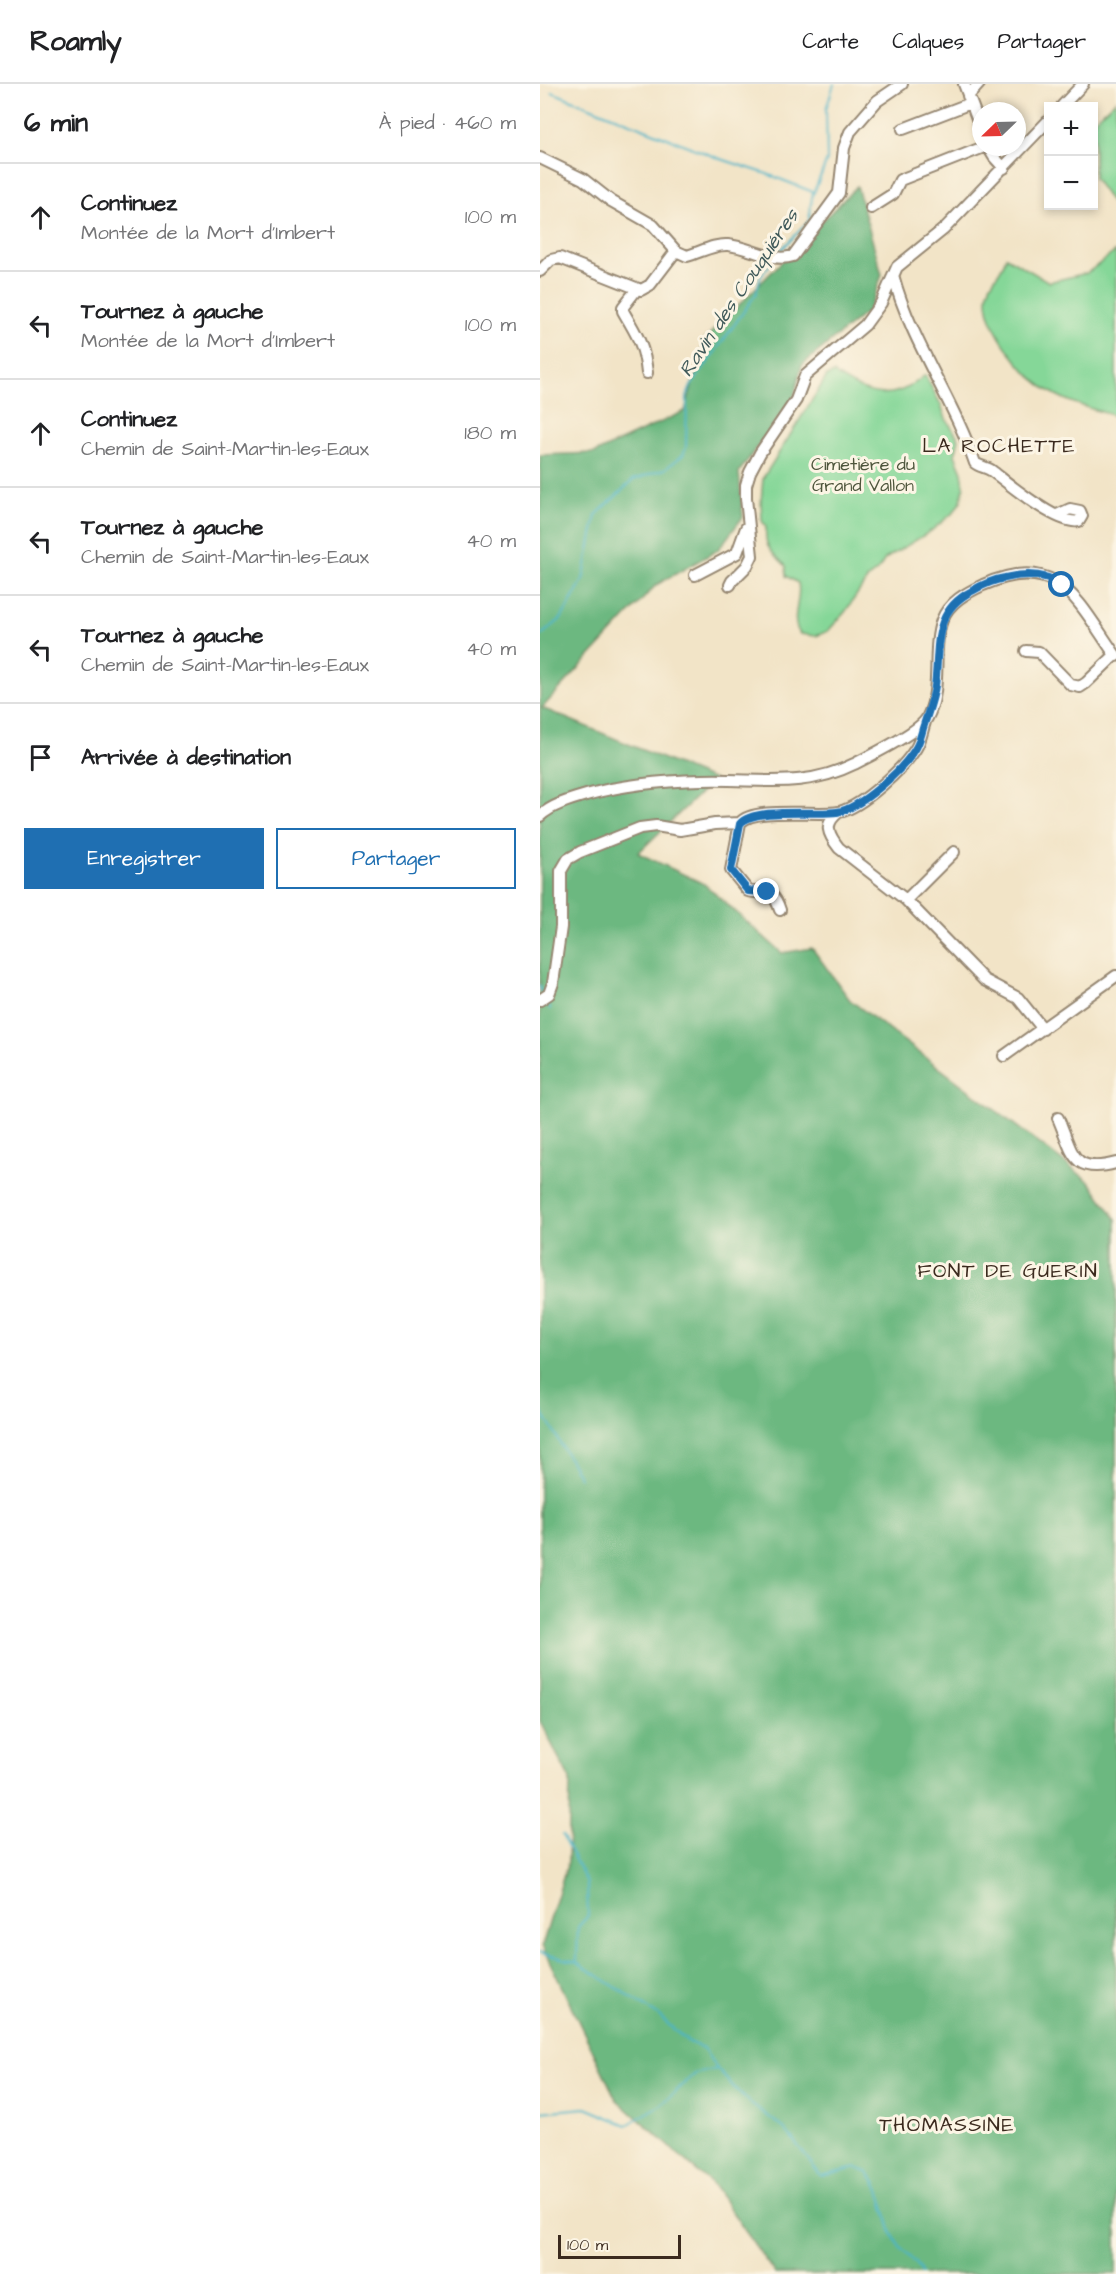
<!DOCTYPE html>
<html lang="fr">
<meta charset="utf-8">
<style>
:root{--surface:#fff;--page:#f2f2f2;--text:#202124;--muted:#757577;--line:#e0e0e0;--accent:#1f6fb2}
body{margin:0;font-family:"Architects Daughter",sans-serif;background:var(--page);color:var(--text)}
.controls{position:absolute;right:18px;top:18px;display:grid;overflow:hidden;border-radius:0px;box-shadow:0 3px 9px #0003}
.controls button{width:54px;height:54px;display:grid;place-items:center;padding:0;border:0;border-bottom:2px solid var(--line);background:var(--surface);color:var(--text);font:30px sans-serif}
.compass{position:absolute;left:432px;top:18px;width:54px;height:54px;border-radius:50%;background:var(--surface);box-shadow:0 3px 9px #0003;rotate:247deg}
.scale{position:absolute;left:18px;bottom:15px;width:123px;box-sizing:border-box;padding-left:6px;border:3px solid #3b2a1e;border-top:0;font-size:16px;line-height:21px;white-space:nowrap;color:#3b2a1e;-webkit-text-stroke:4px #fcf5e5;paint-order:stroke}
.stop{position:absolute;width:18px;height:18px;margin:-14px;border:4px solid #1f6fb2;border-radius:50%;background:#fff}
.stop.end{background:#1f6fb2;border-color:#fff;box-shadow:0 2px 6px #0008}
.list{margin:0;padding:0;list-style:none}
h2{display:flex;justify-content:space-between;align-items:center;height:78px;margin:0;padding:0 24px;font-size:26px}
h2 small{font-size:20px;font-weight:400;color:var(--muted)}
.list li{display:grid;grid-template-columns:39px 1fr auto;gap:18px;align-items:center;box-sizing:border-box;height:108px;padding:0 24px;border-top:2px solid var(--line)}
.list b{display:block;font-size:22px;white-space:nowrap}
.list p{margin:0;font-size:20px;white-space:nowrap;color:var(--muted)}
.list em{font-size:20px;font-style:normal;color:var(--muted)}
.actions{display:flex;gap:12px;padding:18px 24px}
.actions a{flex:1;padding:14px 0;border:2px solid var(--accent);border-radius:0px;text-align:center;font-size:21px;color:var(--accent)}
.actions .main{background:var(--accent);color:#fff}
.icon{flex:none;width:33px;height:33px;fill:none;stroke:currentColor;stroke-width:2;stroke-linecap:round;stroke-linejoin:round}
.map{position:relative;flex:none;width:576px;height:2190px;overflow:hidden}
header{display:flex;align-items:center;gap:36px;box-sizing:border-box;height:84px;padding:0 30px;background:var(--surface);border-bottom:2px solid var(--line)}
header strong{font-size:28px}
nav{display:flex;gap:33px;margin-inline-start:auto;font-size:21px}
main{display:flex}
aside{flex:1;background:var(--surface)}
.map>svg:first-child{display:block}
</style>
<header>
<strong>Roamly</strong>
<nav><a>Carte</a><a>Calques</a><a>Partager</a></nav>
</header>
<main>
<aside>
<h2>6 min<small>À pied · 460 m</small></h2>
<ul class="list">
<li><svg class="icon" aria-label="ahead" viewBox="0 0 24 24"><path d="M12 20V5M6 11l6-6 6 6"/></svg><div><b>Continuez</b><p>Montée de la Mort d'Imbert</p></div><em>100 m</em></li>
<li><svg class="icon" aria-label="left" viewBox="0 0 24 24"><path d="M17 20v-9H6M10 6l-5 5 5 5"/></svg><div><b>Tournez à gauche</b><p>Montée de la Mort d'Imbert</p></div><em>100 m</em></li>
<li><svg class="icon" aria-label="ahead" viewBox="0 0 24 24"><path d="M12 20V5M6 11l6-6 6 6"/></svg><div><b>Continuez</b><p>Chemin de Saint-Martin-les-Eaux</p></div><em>180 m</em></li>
<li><svg class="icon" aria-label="left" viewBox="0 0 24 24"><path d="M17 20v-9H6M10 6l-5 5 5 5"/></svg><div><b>Tournez à gauche</b><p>Chemin de Saint-Martin-les-Eaux</p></div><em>40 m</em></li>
<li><svg class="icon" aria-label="left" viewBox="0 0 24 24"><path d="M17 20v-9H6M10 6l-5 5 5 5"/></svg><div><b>Tournez à gauche</b><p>Chemin de Saint-Martin-les-Eaux</p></div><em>40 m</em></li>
<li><svg class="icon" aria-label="arrive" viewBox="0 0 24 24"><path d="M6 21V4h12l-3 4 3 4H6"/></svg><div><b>Arrivée à destination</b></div></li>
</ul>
<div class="actions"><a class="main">Enregistrer</a><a>Partager</a></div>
</aside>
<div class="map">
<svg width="576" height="2190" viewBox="0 0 576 2190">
<rect width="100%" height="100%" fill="#fcf5e5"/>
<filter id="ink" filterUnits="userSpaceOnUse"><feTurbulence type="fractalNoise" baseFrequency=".0167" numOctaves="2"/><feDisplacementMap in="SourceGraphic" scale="12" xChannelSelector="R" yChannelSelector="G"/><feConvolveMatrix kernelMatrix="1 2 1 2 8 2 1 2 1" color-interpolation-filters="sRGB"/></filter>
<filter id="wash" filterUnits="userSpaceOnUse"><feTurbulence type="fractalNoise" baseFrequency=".008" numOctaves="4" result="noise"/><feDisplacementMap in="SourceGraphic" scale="24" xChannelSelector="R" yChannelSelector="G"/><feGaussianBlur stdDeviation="1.35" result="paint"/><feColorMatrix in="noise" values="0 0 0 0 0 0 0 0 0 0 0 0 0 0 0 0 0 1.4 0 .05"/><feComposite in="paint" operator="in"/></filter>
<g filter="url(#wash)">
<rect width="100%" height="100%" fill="#f2e4c7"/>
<path fill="#85d798" stroke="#60805b" stroke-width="1.5" d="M576 16V125L554 94V36Z
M576 167V331H572C552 325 529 319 511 308 485 293 447 246 447 215 447 198 463 188 466 173L509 198 547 189Z
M294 289C326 312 353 320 385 291L401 321 406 335 419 355 415 371 422 388 424 402 421 417 414 428 391 447 345 475 338 486 328 494 305 528 288 547 276 552 260 550C249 534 262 517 258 499L246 492V482C231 467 224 465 226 442L222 437 221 418 223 394 287 292Z"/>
<path fill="#6cb880" stroke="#54714f" stroke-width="1.5" d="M317 102 342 191 329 226 262 281 254 313 199 388 203 433 178 466 116 501 2 624 174 696 98 769 164 800 242 869 272 864 310 916 550 1098 576 1135V2190H235L174 2102 76 2015 2 1862 28 1778 30 1696 0 1637V371L55 369 145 327 165 255Z"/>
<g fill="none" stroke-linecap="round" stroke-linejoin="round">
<path stroke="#4ab4c8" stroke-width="2" d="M12 8 178 74 227 90 273 108
M238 169 269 137 272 113 287 76 286 25 294 0
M0 552 21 535 43 496 56 431 93 396 125 385 143 371 146 363 147 312 151 302 216 210 220 194 233 176
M0 902 2 907
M8 921 10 925
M0 1324 40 1394
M22 1751 47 1799 48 1832 38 1843 37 1876
M0 1869 37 1878 118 1931 147 1957 163 1964 177 1985 203 2013 245 2045 281 2092 316 2084 327 2088C345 2105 344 2137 356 2157 363 2170 376 2176 382 2190
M0 2028 46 2024 87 2041 121 2021 155 1990 177 1985"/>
</g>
</g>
<g filter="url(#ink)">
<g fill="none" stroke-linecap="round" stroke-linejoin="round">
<defs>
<path id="minor" d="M424 0 441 45
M428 12 439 0
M522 22 543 0
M363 45 431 19
M448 63 454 73 464 84
M0 74 43 95 71 117 113 141 136 167
M331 124 353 110 360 96 444 63
M0 187 11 176 20 174 101 206 110 201 136 167 147 172C161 168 174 160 188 161 210 163 232 179 253 172L299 109 304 64 310 48 337 17 362 0
M353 191C371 258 413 315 435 379 440 383 447 383 452 387 469 400 519 442 539 437L542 432 540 427 530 425 517 431
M97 205 83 223V227C97 252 104 260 107 289
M155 491 197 469 206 444
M190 501 192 497 207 482 212 472 206 414V401L210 388 220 369 256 316 265 292 325 241 341 219 357 183 404 145 508 37
M486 567 499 568 531 601 540 603 546 599 575 571
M299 728C283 740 288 750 299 764L366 816 444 896 478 914 503 945
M0 732C13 720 33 715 50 710 86 700 124 697 162 696 218 694 262 706 314 680 330 672 379 648 387 634 403 605 391 566 402 536 409 518 426 509 443 501 520 467 538 519 576 572
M366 816 414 768
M240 826C233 804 226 811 208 807L191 786 200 739C213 722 278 732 299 728 322 723 364 684 376 664 381 656 382 647 385 638
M0 916 9 910 13 899 21 843V787L28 775 40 768 100 744 116 742 140 746 175 740 200 739
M464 972 576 892
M518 1034C533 1068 531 1091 576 1079"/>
</defs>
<use href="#minor" stroke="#968772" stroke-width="14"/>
<use href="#minor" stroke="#fff" stroke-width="10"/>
</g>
</g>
<g fill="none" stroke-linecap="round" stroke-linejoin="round" filter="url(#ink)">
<path stroke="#1f6fb2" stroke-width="8" d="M227 808 208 807 191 786 200 740C213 723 277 731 297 728 320 725 362 686 374 667 380 659 381 650 384 641 388 628 393 616 395 602 400 564 391 528 432 507 442 501 453 496 465 494 485 489 505 489 522 501"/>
</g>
<g text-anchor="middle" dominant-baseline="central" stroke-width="6" stroke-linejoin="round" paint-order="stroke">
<g font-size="18" fill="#4e553c" stroke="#fcf5e5">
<text x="323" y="380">Cimetière du<tspan x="323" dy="21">Grand Vallon</tspan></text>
</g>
<g font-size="20" font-style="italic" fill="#405a5a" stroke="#fcf5e5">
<text transform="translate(199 209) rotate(-56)">Ravin des Couquiéres</text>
</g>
<g font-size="20" letter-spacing="1.5" fill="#3b2a1e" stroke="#fcf5e5">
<text x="459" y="362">LA ROCHETTE</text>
<text x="468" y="1187">FONT DE GUERIN</text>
<text x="407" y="2041">THOMASSINE</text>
</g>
</g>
</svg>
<div class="controls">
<button>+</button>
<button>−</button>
</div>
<svg class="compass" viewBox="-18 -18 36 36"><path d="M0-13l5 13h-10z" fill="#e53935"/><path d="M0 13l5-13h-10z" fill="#757577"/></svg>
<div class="scale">100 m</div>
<div class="stop" style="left:522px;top:501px"></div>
<div class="stop end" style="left:227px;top:808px"></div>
</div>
</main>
